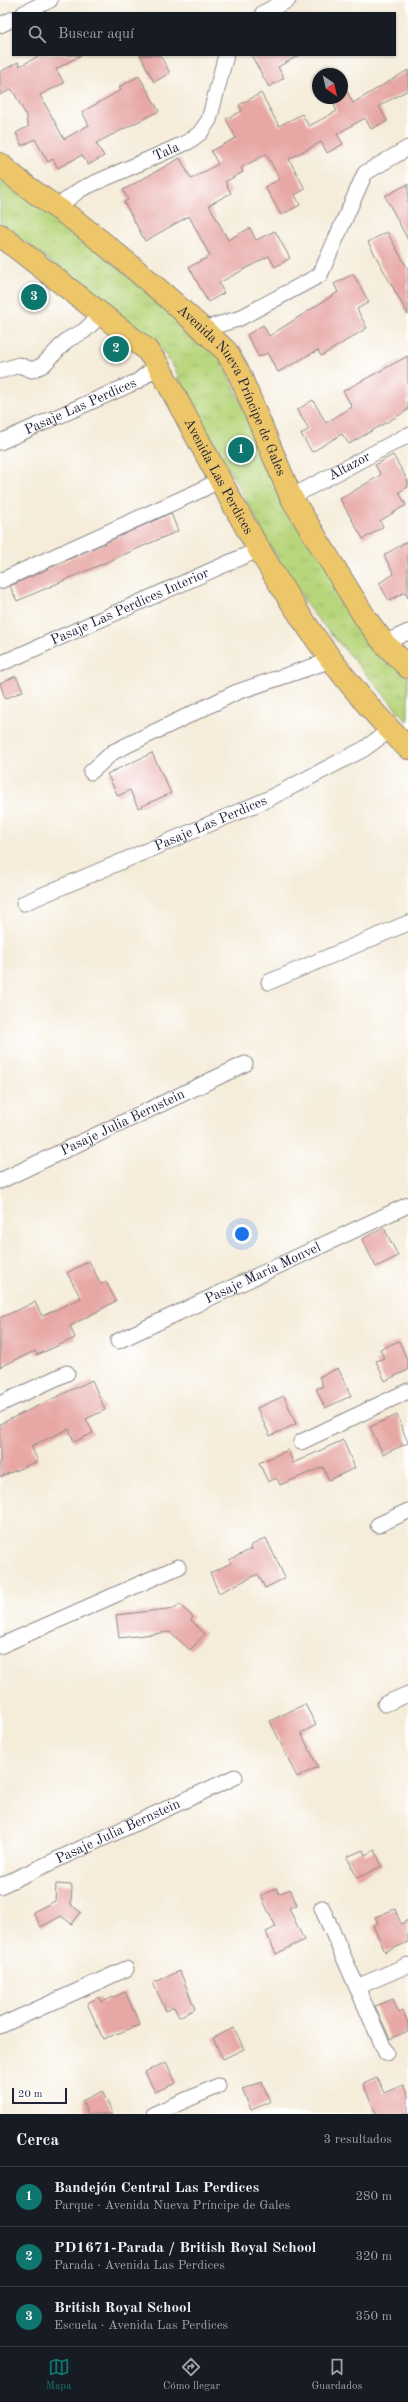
<!DOCTYPE html>
<html lang="es">
<meta charset="utf-8">
<style>
:root{--surface:#171b24;--page:#20242c;--text:#f1f3f6;--muted:#9ea1a6;--line:#363941;--accent:#0f766e}
body{margin:0;font-family:"Old Standard TT",serif;background:var(--page);color:var(--text)}
.compass{position:absolute;left:312px;top:68px;width:36px;height:36px;border-radius:50%;background:var(--surface);box-shadow:0 1px 3px #0004;rotate:146deg}
.scale{position:absolute;left:12px;bottom:10px;width:55px;box-sizing:border-box;padding-left:4px;border:2px solid #22223b;border-top:0;font-size:11px;line-height:14px;white-space:nowrap;color:#22223b;-webkit-text-stroke:3px #fff;paint-order:stroke}
.you{position:absolute;left:242px;top:1234px;width:14px;height:14px;margin:-10px;border:3px solid #fff;border-radius:50%;background:#1a73e8;box-shadow:0 0 0 6px #1a73e833}
.badge{display:grid;place-items:center;width:26px;height:26px;border-radius:50%;background:var(--accent);color:#fff;font-size:13px;font-weight:700}
.pin{position:absolute;translate:-50% -50%;border:2px solid #fff;box-shadow:0 1px 4px #0006}
.list{margin:0;padding:0;list-style:none}
h2{display:flex;justify-content:space-between;align-items:center;height:52px;margin:0;padding:0 16px;font-size:17px}
h2 small{font-size:13px;font-weight:400;color:var(--muted)}
.list li{display:grid;grid-template-columns:26px 1fr auto;gap:12px;align-items:center;box-sizing:border-box;height:60px;padding:0 16px;border-top:1px solid var(--line)}
.list b{display:block;font-size:15px;white-space:nowrap}
.list p{margin:0;font-size:13px;white-space:nowrap;color:var(--muted)}
.list em{font-size:13px;font-style:normal;color:var(--muted)}
.icon{flex:none;width:22px;height:22px;fill:none;stroke:currentColor;stroke-width:2;stroke-linecap:round;stroke-linejoin:round}
.map{position:relative;flex:none;width:408px;height:2114px;overflow:hidden}
.search{position:absolute;background:var(--surface);box-shadow:0 1px 3px #0004;left:12px;right:12px;top:12px;height:44px;display:flex;align-items:center;gap:10px;box-sizing:border-box;padding:0 14px;border-radius:0px;color:var(--muted);font-size:15px}
.sheet{height:232px;background:var(--surface)}
nav{display:flex;justify-content:space-around;align-items:center;box-sizing:border-box;height:56px;border-top:1px solid var(--line);background:var(--surface);font-size:11px;color:var(--muted)}
nav a{display:grid;justify-items:center;gap:2px}
nav .on{color:var(--accent)}
.map>svg:first-child{display:block}
</style>
<div class="map">
<svg width="408" height="2114" viewBox="0 0 408 2114">
<defs>
<pattern id="grass-tufts" width="24" height="20" patternUnits="userSpaceOnUse"><rect width="24" height="20" fill="#b8d67c"/><path d="M3 7l-1-3M5 7V3M7 7l1-3M15 17l-1-3M17 17v-4M19 17l1-3" fill="none" stroke="#9eb76c"/></pattern>
</defs>
<rect width="100%" height="100%" fill="#fff"/>
<filter id="ink" filterUnits="userSpaceOnUse"><feTurbulence type="fractalNoise" baseFrequency=".025" numOctaves="2"/><feDisplacementMap in="SourceGraphic" scale="8" xChannelSelector="R" yChannelSelector="G"/><feConvolveMatrix kernelMatrix="1 2 1 2 8 2 1 2 1" color-interpolation-filters="sRGB"/></filter>
<filter id="wash" filterUnits="userSpaceOnUse"><feTurbulence type="fractalNoise" baseFrequency=".012" numOctaves="4" result="noise"/><feDisplacementMap in="SourceGraphic" scale="16" xChannelSelector="R" yChannelSelector="G"/><feGaussianBlur stdDeviation="0.9" result="paint"/><feColorMatrix in="noise" values="0 0 0 0 0 0 0 0 0 0 0 0 0 0 0 0 0 1.4 0 .05"/><feComposite in="paint" operator="in"/></filter>
<g filter="url(#wash)">
<rect width="100%" height="100%" fill="#f5ecd9"/>
<path fill="url(#grass-tufts)" stroke="#6d7c5c" d="M0 175 70 228 201 338 220 357 289 505 408 677V722L312 612 271 548 241 490 192 409 175 369 157 343 0 223Z"/>
<g id="blocks">
<path fill="#e7a8a5" d="M41 55H81L56 69 64 83 40 95 64 139 89 125 82 112 121 90 119 87 139 76 159 111 96 143 104 156 88 165 82 155 58 168 53 159 48 162 35 139 22 146 16 133 29 126 26 120 28 119 12 89 0 95V72L18 62 20 66Z
M140 55H160L170 73 154 82Z
M251 55H300L278 67 284 78 269 87Z
M408 70V90L379 106 387 121 371 129 365 118 337 134 343 144 327 153 321 142 289 159 305 189 295 195 300 205 281 215 265 187 280 179 266 154 241 168 243 172 225 182 231 193 209 205 228 240 250 228 256 240 275 231 290 258 275 267 269 256 219 283 224 293 208 302 189 267 210 256 189 216 145 241 124 202 128 200 123 190 180 158 191 179 218 164 211 151 236 138 226 119 242 111 239 105 261 93 279 126 302 114 309 126 337 111 331 99 342 98V93L346 90 353 103Z
M408 184V240L385 196Z
M387 232 408 269V315L368 242Z
M353 274 369 302 357 309 367 328 321 356 318 350 278 372 267 353 259 357 247 335 263 325 269 336 338 292 334 284Z
M408 356V410L349 444 342 434 312 452 301 434 309 429 297 410 313 400 326 423 352 407 343 391Z
M393 455 408 481V487L399 492 406 505 380 521 383 527 363 539 340 499 381 475 375 465Z
M171 513 178 531 17 601 10 586Z
M408 541V598L405 592 389 601 379 583 394 574 384 555Z
M16 676 23 691 5 699 0 683Z
M152 753 171 793 138 808 130 790 118 796 107 774Z
M384 1228 398 1256 376 1267 362 1239Z
M89 1261 101 1284 106 1282 116 1301 70 1326 75 1338 37 1355 35 1351 0 1367V1318L35 1302 42 1316 81 1298 67 1273Z
M399 1341 408 1362V1370L385 1381 376 1361 384 1358 380 1349Z
M338 1368 351 1396 325 1408 316 1389 323 1386 319 1377Z
M92 1380 105 1410 86 1419 93 1433 74 1442 69 1429 31 1446 38 1461 0 1477V1424Z
M284 1396 296 1424 270 1436 257 1408Z
M397 1415 408 1443 383 1454 370 1427Z
M343 1440 355 1468 329 1480 323 1467 280 1485 277 1478 268 1482 259 1463 288 1450 293 1463Z
M266 1538 285 1578 265 1588 258 1574 219 1593 210 1573 231 1563 229 1560 252 1549 250 1546Z
M179 1604 193 1617 191 1620 205 1634 190 1650 170 1632 119 1638 116 1615 176 1608Z
M305 1704 316 1725 301 1733 318 1767 297 1777 270 1721Z
M363 1850 365 1855 375 1850 382 1866 357 1878 347 1857Z
M56 1884 72 1885 71 1905 81 1912 72 1924 61 1916 41 1927 33 1912 55 1901Z
M277 1888 279 1894 290 1889 297 1905 289 1908 304 1940 276 1954 266 1932 276 1927 261 1896Z
M395 1909 401 1924 408 1920V1942L385 1952 373 1925 378 1923 375 1917Z
M180 1971 195 2009 179 2017 174 2007 166 2011 153 1983Z
M125 1992 140 2025 103 2039 87 2003 100 1997 102 2002Z
M393 1999 399 2013 403 2011 408 2023V2031L390 2039 375 2006Z
M234 2028 244 2049 223 2059 213 2038Z
M166 2062 176 2083 155 2092 145 2072Z
M377 2078 384 2093 403 2085 408 2095V2114H376L363 2084Z
M262 2082 270 2102 251 2110 242 2089Z
M102 2091 113 2114H88L82 2101Z"/>
</g>
</g>
<g filter="url(#ink)">
<use href="#blocks" fill-opacity="0" stroke="#8c878a" stroke-width="1"/>
<g fill="none" stroke-linecap="round" stroke-linejoin="round">
<defs>
<g id="street">
<path d="M24 13 50 0"/>
<path d="M263 13 288 0"/>
<path d="M0 25 13 19"/>
<path id="s1" d="M57 207 81 189 188 142 200 133 209 120 226 55"/>
<path d="M203 329 238 319 320 275 365 173 408 148"/>
<path d="M0 371 19 365 32 370 43 365 67 340 84 331 102 314"/>
<path id="s2" d="M0 442 138 381 158 365"/>
<path id="s3" d="M291 497 408 435"/>
<path d="M0 581 201 490 221 479"/>
<path d="M384 643 408 632"/>
<path id="s4" d="M0 664 260 549"/>
<path d="M91 772 113 752 237 692 332 660"/>
<path id="s5" d="M24 903 266 800 364 749 390 730"/>
<path d="M269 982 408 923"/>
<path id="s6" d="M0 1181 245 1064"/>
<path id="s7" d="M118 1341 408 1205"/>
<path d="M0 1404 67 1373"/>
<path d="M301 1442 408 1391"/>
<path d="M378 1525 408 1511"/>
<path d="M0 1646 178 1567"/>
<path d="M385 1704 408 1694"/>
<path id="s8" d="M0 1886 235 1777"/>
<path d="M322 1908 386 2053"/>
<path d="M357 1987 408 1965"/>
<path d="M0 2026 126 1969"/>
<path d="M154 2114 218 2086"/>
</g>
<g id="primary">
<path id="s9" d="M0 164C23 187 52 203 78 223 129 263 179 306 226 351L239 373 291 497 366 619 384 643 408 667"/>
<path id="s10" d="M0 235 146 349 158 365C231 498 297 640 408 748"/>
</g>
</defs>
<use href="#street" stroke="#8c878a" stroke-width="17"/>
<use href="#primary" stroke="#8c878a" stroke-width="24"/>
<use href="#street" stroke="#fff" stroke-width="15"/>
<use href="#primary" stroke="#ecc669" stroke-width="22"/>
</g>
</g>
<g text-anchor="middle" dominant-baseline="central" stroke-width="3.5" stroke-linejoin="round" paint-order="stroke">
<g font-size="14" fill="#22223b" stroke="#fff">
<text stroke="none"><textPath href="#s1" startOffset="123">Tala</textPath></text>
<text stroke="none"><textPath href="#s9" startOffset="330">Avenida Nueva Príncipe de Gales</textPath></text>
<text stroke="none"><textPath href="#s2" startOffset="88">Pasaje Las Perdices</textPath></text>
<text stroke="none"><textPath href="#s3" startOffset="66">Altazor</textPath></text>
<text stroke="none"><textPath href="#s10" startOffset="332">Avenida Las Perdices</textPath></text>
<text stroke="none"><textPath href="#s4" startOffset="142">Pasaje Las Perdices Interior</textPath></text>
<text stroke="none"><textPath href="#s5" startOffset="203">Pasaje Las Perdices</textPath></text>
<text stroke="none"><textPath href="#s6" startOffset="136">Pasaje Julia Bernstein</textPath></text>
<text stroke="none"><textPath href="#s7" startOffset="160">Pasaje María Monvel</textPath></text>
<text stroke="none"><textPath href="#s8" startOffset="130">Pasaje Julia Bernstein</textPath></text>
</g>
</g>
</svg>
<svg class="compass" viewBox="-18 -18 36 36"><path d="M0-13l5 13h-10z" fill="#e53935"/><path d="M0 13l5-13h-10z" fill="#9ea1a6"/></svg>
<div class="scale">20 m</div>
<div class="you"></div>
<div class="pin badge" style="left:241px;top:450px">1</div>
<div class="pin badge" style="left:116px;top:349px">2</div>
<div class="pin badge" style="left:34px;top:297px">3</div>
<div class="search"><svg class="icon" aria-label="search" viewBox="0 0 24 24"><circle cx="10" cy="10" r="6"/><path d="M15 15l6 6"/></svg>Buscar aquí</div>
</div>
<section class="sheet">
<h2>Cerca<small>3 resultados</small></h2>
<ul class="list">
<li><span class="badge">1</span><div><b>Bandejón Central Las Perdices</b><p>Parque · Avenida Nueva Príncipe de Gales</p></div><em>280 m</em></li>
<li><span class="badge">2</span><div><b>PD1671-Parada / British Royal School</b><p>Parada · Avenida Las Perdices</p></div><em>320 m</em></li>
<li><span class="badge">3</span><div><b>British Royal School</b><p>Escuela · Avenida Las Perdices</p></div><em>350 m</em></li>
</ul>
</section>
<nav>
<a class="on"><svg class="icon" aria-label="map" viewBox="0 0 24 24"><path d="M3 6l6-2 6 2 6-2v14l-6 2-6-2-6 2zM9 4v14M15 6v14"/></svg>Mapa</a>
<a><svg class="icon" aria-label="directions" viewBox="0 0 24 24"><path d="M12 3l9 9-9 9-9-9zM9 14v-3h6M13 9l2 2-2 2"/></svg>Cómo llegar</a>
<a><svg class="icon" aria-label="saved" viewBox="0 0 24 24"><path d="M7 4h10v16l-5-4-5 4z"/></svg>Guardados</a>
</nav>
